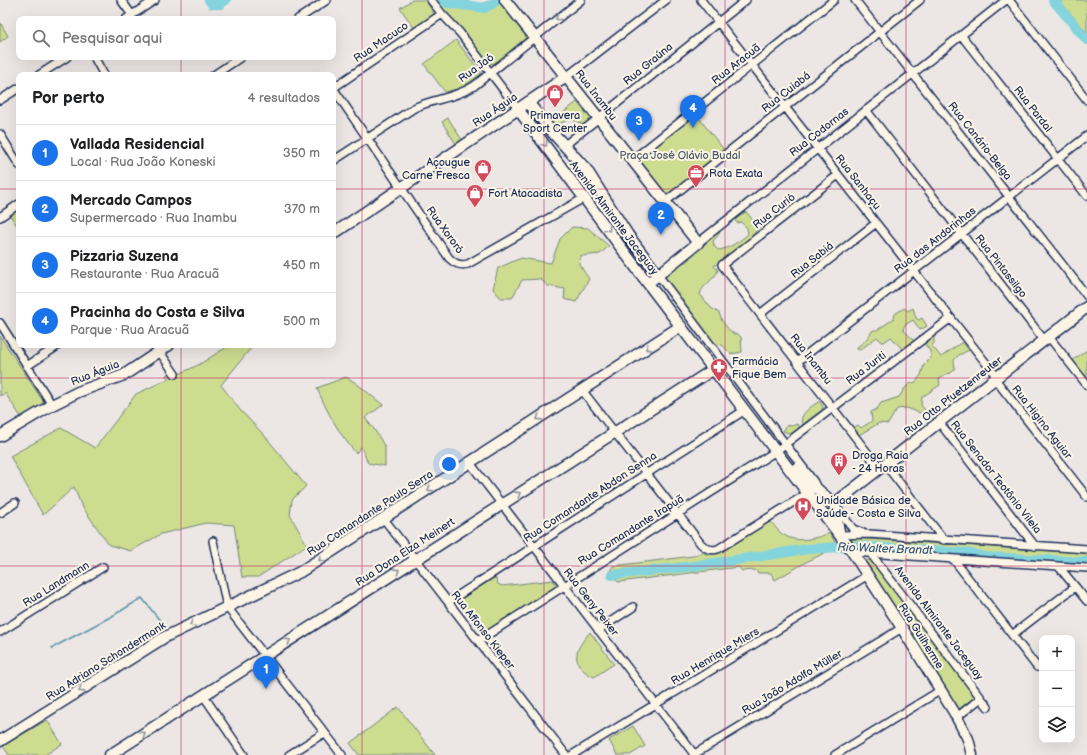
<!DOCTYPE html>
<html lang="pt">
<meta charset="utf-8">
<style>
:root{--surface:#fff;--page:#f6f6f6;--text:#202124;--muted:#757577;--line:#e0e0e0;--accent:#1a73e8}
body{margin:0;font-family:"Balsamiq Sans",sans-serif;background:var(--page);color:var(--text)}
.controls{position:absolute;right:12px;bottom:12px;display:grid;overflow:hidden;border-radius:8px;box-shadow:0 4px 16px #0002}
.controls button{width:36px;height:36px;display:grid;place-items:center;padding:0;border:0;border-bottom:1px solid var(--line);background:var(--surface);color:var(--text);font:20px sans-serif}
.you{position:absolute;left:449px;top:464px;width:14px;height:14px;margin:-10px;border:3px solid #fff;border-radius:50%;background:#1a73e8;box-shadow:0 0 0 6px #1a73e833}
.badge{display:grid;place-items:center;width:26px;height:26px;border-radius:50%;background:var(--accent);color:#fff;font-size:13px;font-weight:700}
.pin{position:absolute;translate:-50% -33px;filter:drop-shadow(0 1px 2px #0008)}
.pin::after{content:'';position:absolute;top:21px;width:14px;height:12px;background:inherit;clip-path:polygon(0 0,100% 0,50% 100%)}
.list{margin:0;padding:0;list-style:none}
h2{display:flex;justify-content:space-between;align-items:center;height:52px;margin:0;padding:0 16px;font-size:17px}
h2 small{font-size:13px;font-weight:400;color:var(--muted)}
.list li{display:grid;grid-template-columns:26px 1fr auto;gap:12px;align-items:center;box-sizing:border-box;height:56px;padding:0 16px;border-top:1px solid var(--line)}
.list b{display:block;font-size:15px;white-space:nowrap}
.list p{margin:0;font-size:13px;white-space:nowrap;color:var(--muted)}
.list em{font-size:13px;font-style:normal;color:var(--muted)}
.icon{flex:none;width:22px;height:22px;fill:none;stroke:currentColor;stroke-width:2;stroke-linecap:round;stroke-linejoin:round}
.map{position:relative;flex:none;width:1087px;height:755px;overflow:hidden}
.search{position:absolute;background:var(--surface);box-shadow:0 4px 16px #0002;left:16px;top:16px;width:320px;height:44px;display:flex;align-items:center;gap:10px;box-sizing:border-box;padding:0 14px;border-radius:8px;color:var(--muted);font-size:15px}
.panel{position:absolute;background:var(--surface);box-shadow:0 4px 16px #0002;left:16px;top:72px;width:320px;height:276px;border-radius:8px}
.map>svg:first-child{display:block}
</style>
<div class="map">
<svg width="1087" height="755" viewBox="0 0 1087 755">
<rect width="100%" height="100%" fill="#ece7e4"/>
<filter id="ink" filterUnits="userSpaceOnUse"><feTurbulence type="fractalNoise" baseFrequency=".025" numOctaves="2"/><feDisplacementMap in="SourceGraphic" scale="8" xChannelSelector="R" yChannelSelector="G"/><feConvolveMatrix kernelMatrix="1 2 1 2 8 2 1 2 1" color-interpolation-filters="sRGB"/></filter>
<g filter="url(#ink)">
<path fill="#cedc90" stroke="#748677" d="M412 0H425L435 15 415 29 400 8Z
M432 0H443L458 2 467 1 480 4 493 0H497L500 2 514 18 527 37 496 63 489 64 485 61Z
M1059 0H1087V33Z
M0 22 8 36 0 42Z
M456 40 482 74 461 88 445 92 424 64Z
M577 102 593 122 586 127C571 117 570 118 554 127L549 124Z
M694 112 725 151 665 198 635 159Z
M448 118 462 140 456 144 442 122Z
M19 209V229L10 215Z
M744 211 748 214 759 228 751 237 714 266 718 270C715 280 703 284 700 294L711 308 719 313 722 321 729 330 734 334H738L741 337 742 352 731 354 722 345 716 344 706 336 665 280V275L675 264 686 262 690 258V253L693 248C707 246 707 242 716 232L720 233 713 241 714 246 718 250C729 249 740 241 748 234L747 228 741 222 737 223 733 219Z
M572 227 588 228 609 246 600 254 580 256 579 264 589 279 576 302 564 299 565 289 548 286 540 279 522 280 512 298H501L493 289 498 268 521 258 551 263 560 239Z
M904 308 908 311 913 308 916 318 919 320 922 318 927 326 920 330 913 320 905 325 903 329 914 341 903 350 891 337 884 342H882L877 337 860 350 857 349V347C864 343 869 336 873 330H877L892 320 894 318 895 314Z
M930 335 934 337V343L932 346 941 357 962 342 969 350 959 355 954 360 955 369 951 373 946 374 939 379 940 385 922 397 921 405 925 410 920 413 907 408 897 409 888 424 879 423 859 435 853 428 858 425 861 428 872 421 871 412 877 409 881 403 899 397 905 388 909 384 916 382 921 375 924 365 931 358 930 351 924 343Z
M0 336 45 404 21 417 5 393 0 396Z
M230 345H248L251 348 221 385 240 410 265 436 306 486 292 500 290 515 307 545 258 577H242L234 525 206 523 161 534 131 551 109 545 81 505 74 487 43 515 10 456 61 428 95 448 136 394 168 379 166 375 170 372 173 377 200 364Z
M1087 350V378L1073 360Z
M346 377 356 383 383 405 365 418 374 429 385 447V466L368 463 361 447 356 453C339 434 327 412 317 388Z
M820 401 823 407 822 410 802 425C798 414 812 406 820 401Z
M797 424 800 427 791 434 783 431 787 425 792 426Z
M769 519C773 524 778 532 784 535 798 544 816 538 830 533L837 546H839L808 561 775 580 771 573H758L755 570 742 571 739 567 618 582 610 571 613 566 693 556 703 552 707 555 718 552Z
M850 538 1087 553V564L857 551Z
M865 560H874L976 696 959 709Z
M495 577 498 584 502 586 553 580 557 586 484 635 460 604 461 599Z
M590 632 614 664 594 677C583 672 573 663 578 650 580 644 586 637 590 632Z
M398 707 435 755H359L350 743Z
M47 720 62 744 45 755H9L3 746Z
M633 726 645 746 630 755H617L609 740Z"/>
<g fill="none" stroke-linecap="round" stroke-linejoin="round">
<path stroke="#5992aa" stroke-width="1.5" d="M52 648 114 615 142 598 165 627"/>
<path stroke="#83d4dd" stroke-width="10" d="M209 0 212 4H220L226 0
M440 0 447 3 485 8 495 2
M1053 0 1087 40
M612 575 695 566 808 549 855 546 966 553 986 557 1087 562"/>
<defs>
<path id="street" d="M121 0 132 15
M431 0 442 14 460 33 518 109
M701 0 997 377
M855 0 1087 296
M1009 0 1087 100
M126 19 155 0
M298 19 327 0
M961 35 1087 196
M94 57 104 75
M39 75 67 57
M214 75 241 57
M566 77 666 0
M333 88 449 258C455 264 460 266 468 264L584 198
M333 88 442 14
M0 100 19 88
M866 110 1044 340
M0 134 19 165
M565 145 746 0
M632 160 834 0
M333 161 414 108C433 99 456 98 474 86L581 0
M838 175 722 265 880 469
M665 202 920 0
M0 217 19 204
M698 243 1006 0
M658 275 814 482
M760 314 876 223
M0 323 52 405
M1049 337 1087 385
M155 345 175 374
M797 362 1087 136
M27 366 59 345
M995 379 1087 497
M582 390 701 544C707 549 711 551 718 549L808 493
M939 422 1035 546
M470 463 694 754
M885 464 944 540
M836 507 853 529 863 533
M0 513 15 503
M384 519 566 755
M840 535 869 534 1087 549
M213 541 227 607 342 755
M853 552 1087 568
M871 554 988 707
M954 560 1037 667
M1059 567 1087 601
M448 602 745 410
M598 630 633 607
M0 632 103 567
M1012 635 1075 587
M478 641 776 451 951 318
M203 695 244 755
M957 717 981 698
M289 755 324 733
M572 755 868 575
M693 755 902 628
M835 755 941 690"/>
<path id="secondary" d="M505 0 698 243 648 283
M528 102 552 132 586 169 628 235 658 275
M518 109 643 277 851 550 902 628 954 712 968 739 972 755
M333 234 518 109 566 77
M0 436 52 405 78 392 124 375 169 345
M795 469 834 504 839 531
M834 504 1087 307
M0 741 165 637 300 572 681 326
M110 755 714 369"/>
</defs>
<use href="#street" stroke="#1b2f5e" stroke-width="10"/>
<use href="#secondary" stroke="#1b2f5e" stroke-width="13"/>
<use href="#street" stroke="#fcf5e5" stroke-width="7"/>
<use href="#secondary" stroke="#fcf5e5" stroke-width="10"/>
</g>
<defs><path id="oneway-chevron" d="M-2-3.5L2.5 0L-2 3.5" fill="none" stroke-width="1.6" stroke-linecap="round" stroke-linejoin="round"/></defs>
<g stroke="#8c92a2">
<use href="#oneway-chevron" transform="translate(558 18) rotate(142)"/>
<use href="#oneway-chevron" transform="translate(545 144) rotate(53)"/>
<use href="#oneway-chevron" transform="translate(608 229) rotate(53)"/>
<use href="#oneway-chevron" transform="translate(648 348) rotate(147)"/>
<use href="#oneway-chevron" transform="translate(539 418) rotate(147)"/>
<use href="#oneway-chevron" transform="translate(430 489) rotate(147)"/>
<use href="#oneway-chevron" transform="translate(518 494) rotate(-33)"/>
<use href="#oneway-chevron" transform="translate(321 559) rotate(147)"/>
<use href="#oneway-chevron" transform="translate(397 571) rotate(-33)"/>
<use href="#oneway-chevron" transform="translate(192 624) rotate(154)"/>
<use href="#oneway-chevron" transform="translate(288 641) rotate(-32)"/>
<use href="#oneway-chevron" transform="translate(81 690) rotate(148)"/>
<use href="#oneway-chevron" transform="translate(143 734) rotate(-33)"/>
</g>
</g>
<path fill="none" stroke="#c2185b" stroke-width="1" stroke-opacity="0.55" d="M181 0V19M362 0V755M544 0V755M725 0V755M906 0V755M181 57V75M0 189H19M333 189H1087M181 345V755M0 378H1087M0 566H1087"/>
<defs>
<symbol id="shop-pin" viewBox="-11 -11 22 30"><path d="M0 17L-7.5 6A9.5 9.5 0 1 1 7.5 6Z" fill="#d1495b" stroke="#fcf5e5"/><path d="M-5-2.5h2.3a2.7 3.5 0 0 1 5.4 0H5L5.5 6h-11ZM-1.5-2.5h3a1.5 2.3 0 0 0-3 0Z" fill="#fff"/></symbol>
<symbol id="office-pin" viewBox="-11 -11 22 30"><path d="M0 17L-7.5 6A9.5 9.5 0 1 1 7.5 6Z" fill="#d1495b" stroke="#fcf5e5"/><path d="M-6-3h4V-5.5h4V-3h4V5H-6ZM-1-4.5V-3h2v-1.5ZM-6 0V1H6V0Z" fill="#fff"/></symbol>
<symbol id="pharmacy-pin" viewBox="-11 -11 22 30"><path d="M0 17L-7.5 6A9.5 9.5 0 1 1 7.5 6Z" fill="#d1495b" stroke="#fcf5e5"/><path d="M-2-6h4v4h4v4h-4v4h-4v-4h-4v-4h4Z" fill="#fff"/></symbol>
<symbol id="building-pin" viewBox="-11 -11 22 30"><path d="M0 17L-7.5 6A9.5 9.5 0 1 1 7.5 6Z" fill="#d1495b" stroke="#fcf5e5"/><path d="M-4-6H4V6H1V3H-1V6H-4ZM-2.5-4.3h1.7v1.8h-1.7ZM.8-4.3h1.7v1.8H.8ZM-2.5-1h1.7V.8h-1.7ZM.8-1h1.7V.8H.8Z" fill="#fff"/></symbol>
<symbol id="hospital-pin" viewBox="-11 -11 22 30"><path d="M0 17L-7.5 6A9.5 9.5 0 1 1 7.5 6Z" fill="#d1495b" stroke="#fcf5e5"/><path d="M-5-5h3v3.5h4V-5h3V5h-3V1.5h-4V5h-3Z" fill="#fff"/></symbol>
</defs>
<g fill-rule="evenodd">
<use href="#shop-pin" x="545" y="83" width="20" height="27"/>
<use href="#shop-pin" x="473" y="158" width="20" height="27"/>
<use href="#office-pin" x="686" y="163" width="20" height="27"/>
<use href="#shop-pin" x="465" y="183" width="20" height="27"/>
<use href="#pharmacy-pin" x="709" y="357" width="20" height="27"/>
<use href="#building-pin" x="829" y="451" width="20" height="27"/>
<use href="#hospital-pin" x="793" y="496" width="20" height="27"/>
</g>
<g text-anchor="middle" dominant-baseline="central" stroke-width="4" stroke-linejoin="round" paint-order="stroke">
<g font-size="11" fill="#1b2f5e" stroke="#fcf5e5">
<text transform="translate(381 42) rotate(-34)">Rua Macuco</text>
<text transform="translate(648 64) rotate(-39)">Rua Graúna</text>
<text transform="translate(736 64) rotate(-38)">Rua Aracuã</text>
<text transform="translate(476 68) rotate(-36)">Rua Jaó</text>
<text transform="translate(786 92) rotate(-38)">Rua Cuiabá</text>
<text transform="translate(596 95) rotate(52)">Rua Inambu</text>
<text transform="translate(1033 109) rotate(52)">Rua Pardal</text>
<text transform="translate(495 110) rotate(-34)">Rua Águia</text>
<text transform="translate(819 132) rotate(-38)">Rua Codornas</text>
<text transform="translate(980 141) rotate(52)">Rua Canário-Belga</text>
<text transform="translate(858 182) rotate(52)">Rua Sanhaçu</text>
<text transform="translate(774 211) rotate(-38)">Rua Curió</text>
<text transform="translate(614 218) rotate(53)">Avenida Almirante Jaceguay</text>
<text transform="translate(445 230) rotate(54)">Rua Xororó</text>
<text transform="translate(935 240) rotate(-38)">Rua das Andorinhas</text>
<text transform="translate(812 260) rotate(-38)">Rua Sabiá</text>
<text transform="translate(1001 266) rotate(52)">Rua Pintassilgo</text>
<text transform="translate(811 359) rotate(52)">Rua Inambu</text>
<text transform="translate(866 368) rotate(-37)">Rua Juriti</text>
<text transform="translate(95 373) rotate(-22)">Rua Águia</text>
<text transform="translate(953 396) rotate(-38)">Rua Otto Pfuetzenreuter</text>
<text transform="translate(1042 422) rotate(52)">Rua Higino Aguiar</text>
<text transform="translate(996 477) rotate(52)">Rua Senador Teotônio Vilela</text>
<text transform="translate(590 497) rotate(-33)">Rua Comandante Abdon Senna</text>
<text transform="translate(370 513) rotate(-33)">Rua Comandante Paulo Serra</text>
<text transform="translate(631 530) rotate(-32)">Rua Comandante Irapuã</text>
<text transform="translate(405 552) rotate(-33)">Rua Dona Elza Meinert</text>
<text transform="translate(56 584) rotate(-32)">Rua Landmann</text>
<text transform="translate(591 602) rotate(52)">Rua Geny Peixer</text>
<text transform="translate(939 623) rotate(53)">Avenida Almirante Jaceguay</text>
<text transform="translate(483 630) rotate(52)">Rua Affonso Kieper</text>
<text transform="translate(921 636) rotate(58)">Rua Guilherme</text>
<text transform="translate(715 656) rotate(-31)">Rua Henrique Miers</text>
<text transform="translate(106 661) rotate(-32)">Rua Adriano Schondermank</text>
<text transform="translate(792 682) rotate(-31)">Rua João Adolfo Müller</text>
</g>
<g font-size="11" fill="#1b2f5e" stroke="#fcf5e5" text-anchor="start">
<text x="555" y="115" text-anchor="middle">Primavera<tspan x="555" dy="13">Sport Center</tspan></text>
<text x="470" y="162" text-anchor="end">Açougue<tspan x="470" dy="13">Carne Fresca</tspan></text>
<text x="709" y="173">Rota Exata</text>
<text x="488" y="193">Fort Atacadista</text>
<text x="732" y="361">Farmácia<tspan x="732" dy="13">Fique Bem</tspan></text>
<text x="852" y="455">Droga Raia<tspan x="852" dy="13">- 24 Horas</tspan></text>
<text x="816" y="500">Unidade Básica de<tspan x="816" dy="13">Saúde - Costa e Silva</tspan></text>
</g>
<g font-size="11" fill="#485a6a" stroke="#fcf5e5">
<text x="680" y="155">Praça José Olávio Budal</text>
</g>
<g font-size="12" font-style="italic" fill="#35587e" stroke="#fcf5e5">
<text transform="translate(885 549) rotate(2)">Rio Walter Brandt</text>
</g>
</g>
</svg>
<div class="controls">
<button>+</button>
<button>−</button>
<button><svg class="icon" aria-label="layers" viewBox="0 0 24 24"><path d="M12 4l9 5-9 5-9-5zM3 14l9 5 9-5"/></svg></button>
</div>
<div class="you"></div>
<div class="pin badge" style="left:266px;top:689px">1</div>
<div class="pin badge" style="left:661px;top:235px">2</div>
<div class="pin badge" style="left:639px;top:141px">3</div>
<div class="pin badge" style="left:693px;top:128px">4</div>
<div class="search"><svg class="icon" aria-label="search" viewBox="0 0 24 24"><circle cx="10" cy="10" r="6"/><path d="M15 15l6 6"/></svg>Pesquisar aqui</div>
<section class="panel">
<h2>Por perto<small>4 resultados</small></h2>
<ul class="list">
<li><span class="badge">1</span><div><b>Vallada Residencial</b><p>Local · Rua João Koneski</p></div><em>350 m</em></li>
<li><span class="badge">2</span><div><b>Mercado Campos</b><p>Supermercado · Rua Inambu</p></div><em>370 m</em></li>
<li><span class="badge">3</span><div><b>Pizzaria Suzena</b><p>Restaurante · Rua Aracuã</p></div><em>450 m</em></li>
<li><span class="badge">4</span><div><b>Pracinha do Costa e Silva</b><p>Parque · Rua Aracuã</p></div><em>500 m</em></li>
</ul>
</section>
</div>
